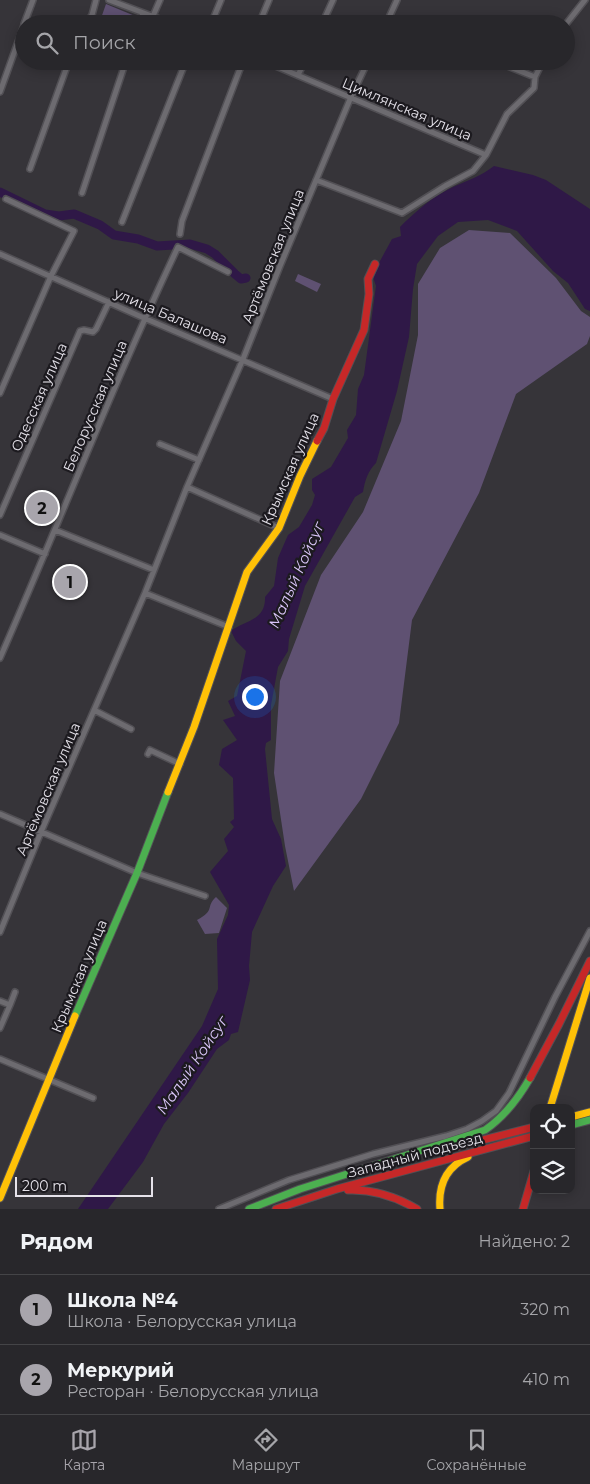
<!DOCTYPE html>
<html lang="ru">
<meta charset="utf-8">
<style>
:root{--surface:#28272b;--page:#302f33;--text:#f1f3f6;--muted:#a5a5a9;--line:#444447;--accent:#a8a5ac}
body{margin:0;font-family:Montserrat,sans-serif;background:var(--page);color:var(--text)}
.controls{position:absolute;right:15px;bottom:15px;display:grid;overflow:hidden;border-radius:10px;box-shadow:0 2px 12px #0003}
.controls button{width:45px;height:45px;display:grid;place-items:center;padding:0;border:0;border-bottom:1px solid var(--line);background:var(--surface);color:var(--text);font:25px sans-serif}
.scale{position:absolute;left:15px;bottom:12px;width:138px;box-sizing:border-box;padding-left:5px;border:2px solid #e5e2ea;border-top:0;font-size:14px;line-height:18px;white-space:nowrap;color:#e5e2ea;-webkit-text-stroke:4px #1c1a1f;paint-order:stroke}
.you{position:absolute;left:254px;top:696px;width:18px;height:18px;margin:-12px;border:4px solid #fff;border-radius:50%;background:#1a73e8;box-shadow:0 0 0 8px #1a73e833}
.badge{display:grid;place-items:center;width:32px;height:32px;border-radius:50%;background:var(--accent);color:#111;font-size:16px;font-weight:700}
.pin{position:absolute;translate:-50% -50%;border:2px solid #fff;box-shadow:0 1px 5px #0006}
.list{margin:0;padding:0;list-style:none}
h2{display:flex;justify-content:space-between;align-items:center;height:65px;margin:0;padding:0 20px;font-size:21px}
h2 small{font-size:16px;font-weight:400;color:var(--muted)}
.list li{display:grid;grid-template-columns:32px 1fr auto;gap:15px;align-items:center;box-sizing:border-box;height:70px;padding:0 20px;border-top:1px solid var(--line)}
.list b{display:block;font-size:19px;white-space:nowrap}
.list p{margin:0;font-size:16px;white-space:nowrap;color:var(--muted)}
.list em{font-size:16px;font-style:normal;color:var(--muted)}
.icon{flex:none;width:28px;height:28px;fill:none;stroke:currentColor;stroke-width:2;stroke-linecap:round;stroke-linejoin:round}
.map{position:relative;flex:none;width:590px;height:1209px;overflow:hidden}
.search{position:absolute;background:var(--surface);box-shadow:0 2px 12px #0003;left:15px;right:15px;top:15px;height:55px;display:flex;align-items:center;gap:12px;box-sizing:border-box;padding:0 18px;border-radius:28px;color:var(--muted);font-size:19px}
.sheet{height:205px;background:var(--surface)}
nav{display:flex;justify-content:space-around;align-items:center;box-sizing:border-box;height:70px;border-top:1px solid var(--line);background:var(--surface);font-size:14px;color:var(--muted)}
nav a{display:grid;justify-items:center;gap:2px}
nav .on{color:var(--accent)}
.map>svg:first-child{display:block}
</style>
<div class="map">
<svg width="590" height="1209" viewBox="0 0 590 1209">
<rect width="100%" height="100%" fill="#363439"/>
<path fill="#5f5172" d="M106 4 135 16 132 24H108L100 21Z
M469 230 510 233 556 278 581 311 590 317V336L587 344 516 394 479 493 412 620 399 723 361 799 294 891 285 846 274 773 280 681 321 575 363 512 401 421 418 335V284L440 248Z
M298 274 321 284 317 292 295 281Z
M216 897 227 908 219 933 205 934 197 920C216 910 205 907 216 897Z"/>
<path fill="#2f1847" d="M494 166 533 175 546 180 590 209V311L585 309 568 283 553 271 517 231 488 220 458 222 438 236 417 264 413 289 409 337 397 391 376 463C368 471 365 480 363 492L355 497 305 586 289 639 288 651 278 667 271 705V740L266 743 265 749 272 819 281 839 286 866 273 886 252 932 249 966 250 980 238 1032 231 1034 229 1040 217 1049 188 1093 164 1124 143 1162 108 1209H78L202 1026 218 989 217 939 228 915 229 905 210 872 228 851 224 839 234 827 230 822 234 819 233 778 219 765 222 749 237 740 223 720 235 716 228 701 237 696 246 651 236 641 231 631C245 620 266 621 265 597L274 586 278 558 288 535 299 527 312 505 315 495 312 490V479L331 467 348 438 347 430 356 415 358 389 364 375 376 286 373 277 380 261 392 239 401 236 400 227C416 211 432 197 453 187 467 181 481 176 494 166Z"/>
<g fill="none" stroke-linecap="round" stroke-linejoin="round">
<path stroke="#2f1847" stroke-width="9" d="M0 192 45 214 59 216 74 214 100 225 114 235 138 239 157 246 190 244 207 249 215 254 235 274 241 279 246 278"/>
<defs>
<path id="street" d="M109 0 173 24
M153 16 160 0
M388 20 397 24
M24 24 33 0
M86 24 92 15 96 0
M139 24 143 13
M211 24 221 0
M259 24 269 0
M322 24 333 0
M386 24 397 0
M566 24 585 0
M264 61 486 155
M495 61 535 77
M298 75 305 61
M0 92 24 25
M30 169 69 61
M316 180 402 213 445 186 473 171 486 155 507 114 534 88 535 77 543 61
M82 193 126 61
M122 222 186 61
M180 234 182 221 243 61
M0 254 144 318 333 399
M0 393 51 276 74 231 6 199
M160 444 199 460
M187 487 279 528
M0 515 80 331 84 330 93 332 96 329 109 302
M55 530 154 570
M0 535 45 554
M145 593 229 627
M0 658C60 521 114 382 178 247L228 272
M94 710 131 729
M148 754 150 750 180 764
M0 814 137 873 205 896
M0 932 41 832 145 593 187 487 243 359 280 266 351 97 368 61
M0 1001 10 1005 15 992
M0 1028 10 1005
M0 1059 93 1098
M219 1209 289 1180 373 1154 446 1136 467 1129 482 1121 496 1111 509 1093 555 997 590 931"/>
<path id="fast" d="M75 1016 137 873 168 792
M571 1125 590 1120
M249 1209 300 1189 485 1130C505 1116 518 1099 530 1078"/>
<path id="slow" d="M168 792 194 727 247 572 279 528 300 476 317 441
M550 1108 590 978
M571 1117 590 1112
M0 1198 75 1016
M440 1209C438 1185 446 1167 468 1157"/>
<path id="jam" d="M317 441 324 428 333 399 364 330 369 294 368 279 375 264
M530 1078 559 1024 590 961
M451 1148 534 1127
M348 1190C374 1189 395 1196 417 1209
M276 1209 337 1189 534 1136
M523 1209 534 1171"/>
</defs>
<use href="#street" stroke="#525055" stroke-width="8"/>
<use href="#fast" stroke="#525055" stroke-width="9"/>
<use href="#slow" stroke="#525055" stroke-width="9"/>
<use href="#jam" stroke="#525055" stroke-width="9"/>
<use href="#street" stroke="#6d6b70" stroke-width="5"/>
<use href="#fast" stroke="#4caf50" stroke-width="7"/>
<use href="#slow" stroke="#ffc107" stroke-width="7"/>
<use href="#jam" stroke="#c62828" stroke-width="7"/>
</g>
<g text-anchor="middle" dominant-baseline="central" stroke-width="4.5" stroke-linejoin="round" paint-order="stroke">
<g font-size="14" fill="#e5e2ea" stroke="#1c1a1f">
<text transform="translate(407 109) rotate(23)">Цимлянская улица</text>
<text transform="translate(273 256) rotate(-68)">Артёмовская улица</text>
<text transform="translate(171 316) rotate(23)">улица Балашова</text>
<text transform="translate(39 397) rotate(-66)">Одесская улица</text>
<text transform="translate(95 406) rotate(-67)">Белорусская улица</text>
<text transform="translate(290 469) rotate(-66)">Крымская улица</text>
<text transform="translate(48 789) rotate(-67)">Артёмовская улица</text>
<text transform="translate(79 976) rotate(-67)">Крымская улица</text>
<text transform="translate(415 1155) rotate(-15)">Западный подъезд</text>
</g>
<g font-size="15" font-style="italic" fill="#dac6f9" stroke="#1c1a1f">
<text transform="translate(296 575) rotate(-66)">Малый Койсуг</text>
<text transform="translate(192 1065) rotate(-56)">Малый Койсуг</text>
</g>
</g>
</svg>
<div class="controls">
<button><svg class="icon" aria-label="locate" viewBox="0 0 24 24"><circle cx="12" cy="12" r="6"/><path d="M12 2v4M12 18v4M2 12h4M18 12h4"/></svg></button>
<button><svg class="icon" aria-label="layers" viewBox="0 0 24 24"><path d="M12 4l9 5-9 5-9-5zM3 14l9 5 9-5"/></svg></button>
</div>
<div class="scale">200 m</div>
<div class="you"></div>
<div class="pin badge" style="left:70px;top:582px">1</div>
<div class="pin badge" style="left:42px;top:508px">2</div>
<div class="search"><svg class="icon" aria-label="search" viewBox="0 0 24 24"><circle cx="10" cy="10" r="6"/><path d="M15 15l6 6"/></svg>Поиск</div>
</div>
<section class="sheet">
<h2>Рядом<small>Найдено: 2</small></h2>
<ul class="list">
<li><span class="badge">1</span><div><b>Школа №4</b><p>Школа · Белорусская улица</p></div><em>320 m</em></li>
<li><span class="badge">2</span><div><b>Меркурий</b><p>Ресторан · Белорусская улица</p></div><em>410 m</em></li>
</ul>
</section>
<nav>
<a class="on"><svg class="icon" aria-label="map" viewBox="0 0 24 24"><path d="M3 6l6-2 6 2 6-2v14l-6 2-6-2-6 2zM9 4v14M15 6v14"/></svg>Карта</a>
<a><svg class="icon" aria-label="directions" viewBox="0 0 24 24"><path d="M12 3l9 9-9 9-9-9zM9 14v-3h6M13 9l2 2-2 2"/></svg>Маршрут</a>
<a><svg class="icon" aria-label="saved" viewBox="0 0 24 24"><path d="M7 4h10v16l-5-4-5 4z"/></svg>Сохранённые</a>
</nav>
